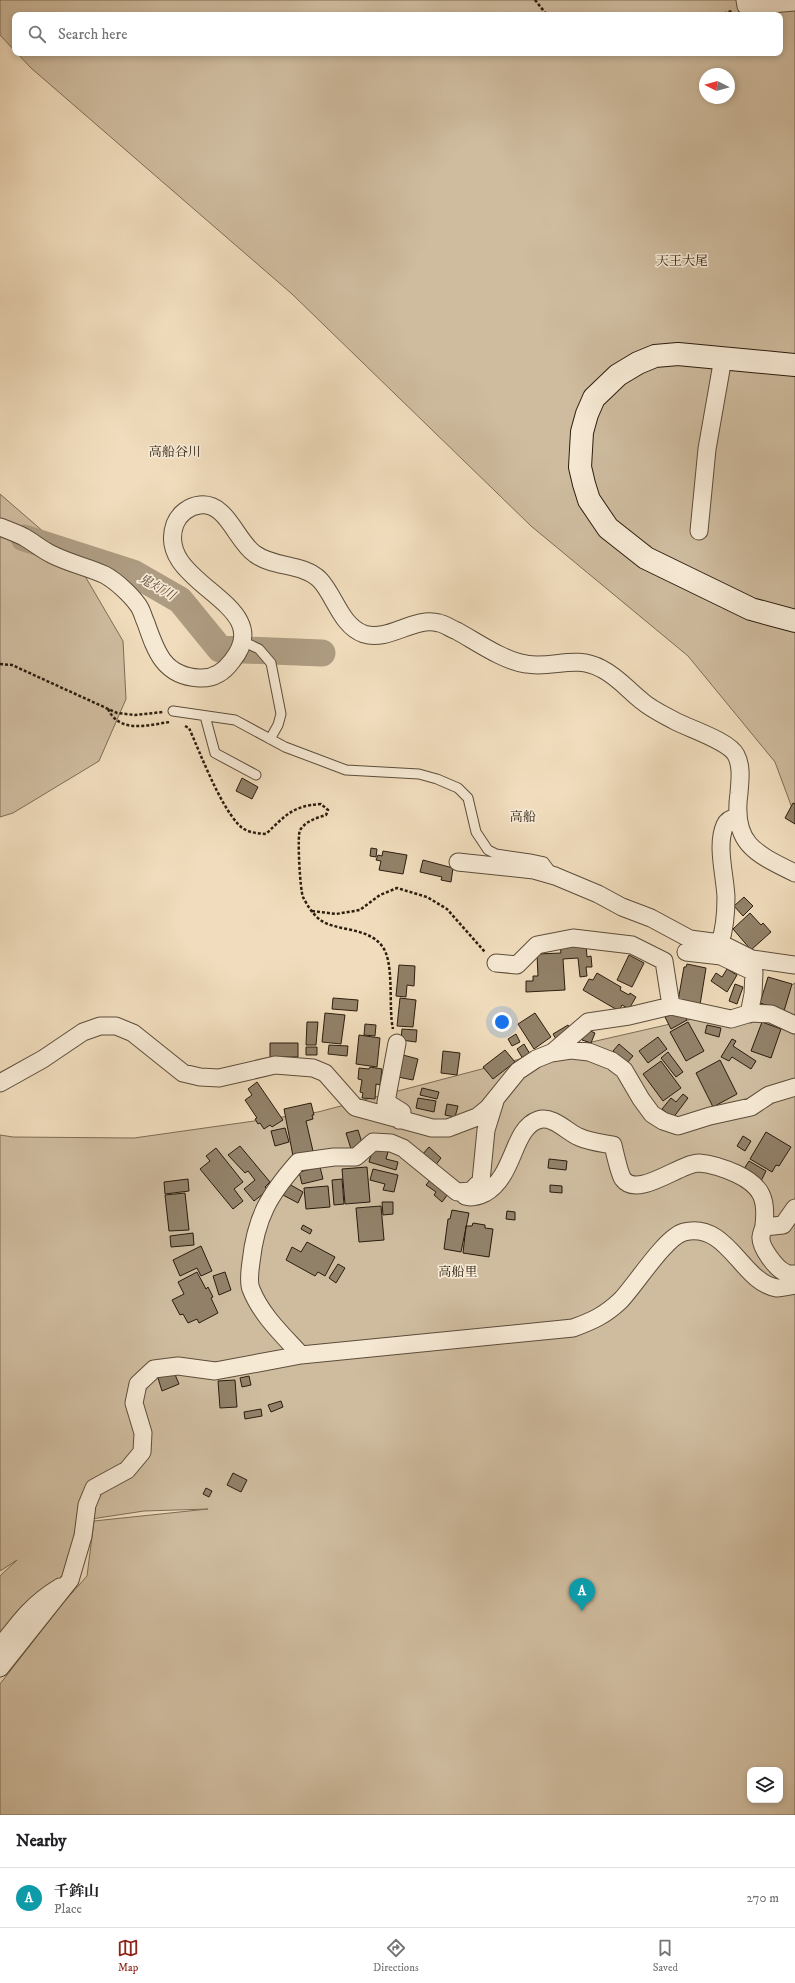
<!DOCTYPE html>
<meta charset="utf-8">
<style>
:root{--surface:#fff;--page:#f6f6f6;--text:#202124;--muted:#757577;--line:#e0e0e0;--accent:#8f2418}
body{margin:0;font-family:"IM FELL DW Pica","Noto Serif JP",serif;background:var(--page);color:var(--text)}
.controls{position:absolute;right:12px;bottom:12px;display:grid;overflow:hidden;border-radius:8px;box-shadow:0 2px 6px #0003}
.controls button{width:36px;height:36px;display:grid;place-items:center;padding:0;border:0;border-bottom:1px solid var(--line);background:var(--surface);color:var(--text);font:20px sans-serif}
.compass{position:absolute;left:699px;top:68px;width:36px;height:36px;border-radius:50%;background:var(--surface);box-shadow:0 2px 6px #0003;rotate:276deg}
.you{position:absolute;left:502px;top:1022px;width:14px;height:14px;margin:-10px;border:3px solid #fff;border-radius:50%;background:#1a73e8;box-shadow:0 0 0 6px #1a73e833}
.badge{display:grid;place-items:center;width:26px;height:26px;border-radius:50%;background:var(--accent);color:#fff;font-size:13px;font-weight:700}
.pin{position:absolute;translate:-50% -33px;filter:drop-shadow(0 1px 2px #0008)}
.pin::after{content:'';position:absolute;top:21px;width:14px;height:12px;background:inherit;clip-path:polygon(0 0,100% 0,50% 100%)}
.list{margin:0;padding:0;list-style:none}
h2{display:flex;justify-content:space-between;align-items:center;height:52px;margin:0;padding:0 16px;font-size:17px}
h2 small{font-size:13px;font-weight:400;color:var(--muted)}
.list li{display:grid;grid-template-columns:26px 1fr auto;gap:12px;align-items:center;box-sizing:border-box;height:60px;padding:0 16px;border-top:1px solid var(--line)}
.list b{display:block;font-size:15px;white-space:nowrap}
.list p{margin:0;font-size:13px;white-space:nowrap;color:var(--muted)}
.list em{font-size:13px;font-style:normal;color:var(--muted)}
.icon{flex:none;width:22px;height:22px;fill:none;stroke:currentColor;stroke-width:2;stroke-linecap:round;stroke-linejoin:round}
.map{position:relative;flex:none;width:795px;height:1815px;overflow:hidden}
.search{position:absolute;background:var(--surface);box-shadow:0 2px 6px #0003;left:12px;right:12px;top:12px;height:44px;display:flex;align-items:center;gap:10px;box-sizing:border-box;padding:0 14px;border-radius:8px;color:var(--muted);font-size:15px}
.sheet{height:112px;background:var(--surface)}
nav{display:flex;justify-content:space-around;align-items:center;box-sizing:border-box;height:56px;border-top:1px solid var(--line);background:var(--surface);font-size:11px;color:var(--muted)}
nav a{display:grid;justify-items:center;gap:2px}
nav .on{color:var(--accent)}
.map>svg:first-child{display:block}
</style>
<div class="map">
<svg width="795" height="1815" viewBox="0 0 795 1815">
<rect width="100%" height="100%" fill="#f1ddbd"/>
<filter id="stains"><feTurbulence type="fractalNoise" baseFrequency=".005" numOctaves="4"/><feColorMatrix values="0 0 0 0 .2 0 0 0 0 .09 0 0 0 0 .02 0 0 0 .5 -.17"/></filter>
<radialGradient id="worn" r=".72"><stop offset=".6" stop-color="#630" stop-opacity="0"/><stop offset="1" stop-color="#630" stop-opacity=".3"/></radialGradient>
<path fill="#cfbc9f" stroke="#7d6c56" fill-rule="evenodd" d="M0 0H795V816L775 762 688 656 531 526 292 294 31 68 17 53H780V15H15V51L0 35ZM705 74H729V98H705Z
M0 494 75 559 123 641 126 699 99 761 13 813 0 817Z
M795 983V1815H0V1684L63 1603 87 1576 94 1521 208 1509 144 1511 78 1521 67 1575 0 1663V1576L17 1560 0 1571V1135L13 1137 134 1138 318 1112 539 1054 758 1004ZM750 1770H780V1800H750Z"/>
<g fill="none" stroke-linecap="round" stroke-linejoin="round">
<path stroke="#ae9c82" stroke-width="27" d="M24 538 133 573 180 600 220 649 322 653"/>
</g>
<path fill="#928169" stroke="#2b1d0e" d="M242 778 258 787 252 799 236 791Z
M793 803 795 804V824L785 818Z
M371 848 377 849 376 857 370 856Z
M383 851 407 855 403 874 379 870 381 861 376 860 378 855 382 856Z
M423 860 453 868 451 882 441 880 442 877 420 872Z
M744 897 753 906 743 916 734 906Z
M750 913 761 925 763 923 771 932 751 950 733 929Z
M586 944 587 957 591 956 592 967H586L587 976 580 977 578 958 563 959 565 990 526 992V981H533V976H538L537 954 561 953 560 945Z
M629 955 644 963 632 987 617 980Z
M687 964 706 968 700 1005 678 1001 684 967H686Z
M399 965 415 966 414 986 407 985 406 997 396 996Z
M727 969 737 975 727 992 711 981 716 973 722 977Z
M597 973 621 987 620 990 629 995 630 993 636 997 629 1009 622 1005 619 1011 583 990 589 979 593 980Z
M768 977 792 984 784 1011 760 1003Z
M735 984 743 987 737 1004 729 1001Z
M333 998 358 1000 357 1011 332 1009Z
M400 998 416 1000 413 1027 397 1026Z
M677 1011 683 1013 687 1020 671 1029 665 1017Z
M325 1013 345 1015 341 1044 322 1042Z
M535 1013 551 1037 534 1049 518 1024Z
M307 1022H318L316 1045H306Z
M688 1022 704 1051 686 1061 670 1032Z
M762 1022 781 1029 771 1058 751 1051Z
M365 1024 376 1025 375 1036 364 1035Z
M568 1025 571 1030 556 1039 553 1034Z
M707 1025 721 1028 719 1037 705 1033Z
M402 1029 417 1030 416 1042 401 1040Z
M586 1029 595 1033 591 1043 582 1040Z
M516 1034 520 1042 512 1046 508 1039Z
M359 1035 380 1038 377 1067 356 1064Z
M658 1037 667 1049 648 1063 639 1051Z
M732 1039 736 1041 733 1046 756 1061 751 1069 732 1057 729 1061 721 1057Z
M270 1043H298V1057H270Z
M524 1044 530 1054 523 1059 517 1049Z
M619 1044 633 1056 627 1063 613 1051Z
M329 1045 348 1046 347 1056 328 1054Z
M306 1047H317V1055H306Z
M505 1050 515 1062 493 1079 483 1067Z
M443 1051 460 1053 457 1075 441 1073Z
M668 1052 683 1072 676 1077 661 1058Z
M403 1055 418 1059 413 1080 398 1077Z
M720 1060 737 1094 713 1107 696 1073Z
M661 1061 681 1088 663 1101 643 1074Z
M370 1067 382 1069 380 1085 376 1084 375 1099 362 1098 363 1093 360 1092 362 1080 358 1079 359 1068 369 1069Z
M257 1082 283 1120 272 1127 270 1125 264 1129 260 1123 258 1124 255 1119 257 1118 245 1100 252 1095 248 1089Z
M422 1088 439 1092 437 1099 420 1095Z
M683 1094 688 1098 673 1118 662 1109 671 1098 676 1102Z
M418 1098 436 1101 434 1112 416 1108Z
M311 1103 314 1115H312L313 1119 306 1121 313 1151 293 1156 284 1109Z
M447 1104 458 1106 455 1117 445 1115Z
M285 1128 289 1142 275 1146 271 1131Z
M358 1130 362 1143 359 1147 351 1149 346 1133Z
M766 1132 791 1147 779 1166 776 1165 772 1172 750 1159Z
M743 1136 751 1141 745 1151 737 1146Z
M240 1146 270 1182 265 1187 268 1190 254 1201 244 1189 255 1180 248 1171 245 1173 228 1155Z
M429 1147 441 1158 435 1166 422 1155Z
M216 1148 243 1182 234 1189 243 1201 233 1209 200 1169 210 1161 206 1156Z
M373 1148 388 1152 386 1159 398 1162 396 1170 369 1162Z
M549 1159 567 1161 566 1170 548 1168Z
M749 1161 766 1171 760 1183 742 1172Z
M320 1167 323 1179 302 1184 299 1172Z
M367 1167 370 1202 345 1204 342 1169Z
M373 1169 398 1175 394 1192 383 1190 385 1184 370 1180Z
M188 1179 189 1191 165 1194 164 1182Z
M342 1179 344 1204 334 1205 332 1180Z
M430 1180 448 1194 442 1202 434 1195 436 1192 426 1185Z
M289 1184 303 1192 298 1203 283 1195Z
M550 1185 562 1186V1193L550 1192Z
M328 1186 330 1207 306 1209 304 1188Z
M185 1193 189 1230 169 1231 165 1195Z
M382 1202H393V1214L383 1215Z
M381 1206 384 1240 359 1242 356 1208Z
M452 1210 469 1213 461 1252 444 1249 448 1219H450Z
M507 1211 515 1212V1220L506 1219Z
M473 1223 485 1225V1228L493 1229 489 1257 463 1253 466 1226H472Z
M303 1225 312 1230 310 1234 301 1229Z
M193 1233 194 1245 171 1247 170 1236Z
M307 1242 335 1257 325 1276 318 1272 315 1276 286 1260 292 1247 301 1252Z
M201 1246 212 1271 201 1276 197 1268 180 1276 173 1260Z
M338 1264 345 1268 336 1283 329 1278Z
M197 1272 206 1289 208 1287 213 1297 211 1298 218 1313 199 1323 197 1319 188 1323 183 1314 180 1315 172 1300 184 1294 178 1282Z
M225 1272 231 1290 219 1295 213 1276Z
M174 1372 179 1384 162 1391 158 1378Z
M249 1376 251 1385 242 1387 240 1378Z
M235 1380 237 1407 220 1408 218 1381Z
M281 1401 283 1407 271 1412 268 1405Z
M261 1409 262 1416 245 1419 244 1412Z
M233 1473 247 1480 241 1492 227 1485Z
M206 1488 212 1491 209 1497 203 1494Z"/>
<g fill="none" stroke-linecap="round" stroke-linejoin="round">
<defs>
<path id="lane" d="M242 641 259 649 271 663 281 714 278 725 270 739
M173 711 235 720 285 747 346 770 419 774 437 779 458 788 468 798 476 832 488 850 496 854 530 859 544 862 553 874
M205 716 215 753 256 775"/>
<path id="street" d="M745 0 746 6 795 2
M0 527C8 530 16 533 24 537 33 542 41 549 51 554 68 563 88 567 105 575 116 581 131 595 138 605 142 610 143 617 146 623 156 652 164 676 199 678 213 679 224 672 232 661 280 602 153 585 175 524 179 514 189 506 200 505 227 502 236 541 255 554 274 568 303 563 320 580 335 596 341 626 364 634 389 642 414 616 439 623 445 624 451 629 457 631 477 642 504 661 526 664 553 669 575 654 602 669 618 677 628 690 642 701 651 709 664 715 675 721 690 729 729 741 736 755 742 766 740 780 739 793 732 843 754 853 795 873
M699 531 707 449 723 358
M458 862 534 870 555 876 598 894 622 907 651 918 690 939 720 943 752 959 795 965
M720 943C725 928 726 912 726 897 725 875 716 845 725 825 727 820 732 818 737 817
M686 952 721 956 754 972 753 994 749 1014
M496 963 517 965 537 945 573 938 632 945 664 961 671 1006
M397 1043 386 1102 402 1112 399 1120
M553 1052 588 1022 629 1016 671 1006 731 1019 751 1013 771 1014 795 1025
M0 1083 43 1059 83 1032 100 1026H116L133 1033 183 1073 200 1077 219 1078 275 1065 313 1068 325 1073 355 1107 432 1128H448L477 1117 488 1108 518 1071 536 1059 551 1053 571 1050 589 1052 612 1061 624 1070 641 1099 652 1114 663 1121 678 1126 710 1116 751 1107 769 1095 795 1087
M465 1196C471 1198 479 1196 485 1193 515 1176 512 1129 538 1120 553 1115 567 1132 579 1137 590 1142 602 1143 613 1145 615 1153 619 1173 623 1179 638 1199 680 1163 699 1163 711 1164 726 1169 737 1174 762 1186 767 1199 764 1225 764 1229 761 1233 761 1237 760 1247 776 1269 786 1273 788 1274 792 1274 795 1274
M764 1227 783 1225 795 1208
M301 1355C283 1335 261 1315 251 1289 248 1282 250 1270 251 1262 256 1217 269 1195 298 1162L334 1157H356L373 1142 391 1143 403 1148 457 1192 471 1191 481 1181 486 1130 495 1101
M0 1647C20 1621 32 1604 60 1587
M0 1668 70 1580 83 1536 87 1505 94 1488 127 1470 142 1452 143 1433 134 1403 138 1384 154 1369 178 1366 215 1371 301 1355 573 1328C592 1321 604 1316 620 1301 635 1286 665 1237 684 1232 728 1221 742 1283 777 1288 782 1288 790 1286 795 1285"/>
<path id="secondary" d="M795 365 678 354 655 356 638 363 618 375 594 398 587 414 582 432 580 467 584 484 589 500 608 528 646 558 751 609 795 621"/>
</defs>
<use href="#lane" stroke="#5c4d3a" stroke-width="11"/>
<use href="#street" stroke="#5c4d3a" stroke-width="19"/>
<use href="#secondary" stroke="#2b1d0e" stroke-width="24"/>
<path stroke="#2b1d0e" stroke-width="2.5" stroke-dasharray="3 2" stroke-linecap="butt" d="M535 0 547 15
M719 15 732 11
M592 53H622
M0 664 12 665 117 713 135 715 163 712
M108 709C120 734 147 725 170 722
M185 726 189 728C201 755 219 803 238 824 246 833 256 833 266 834 286 815 292 806 321 804L328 810 326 815C316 818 306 821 300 830 297 836 300 890 303 897 307 905 312 913 319 919 335 932 367 926 382 946 395 962 388 1008 393 1029
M312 911 336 914 360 910 380 895 397 888 427 897 447 909 485 952"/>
<use href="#lane" stroke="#f6e9d4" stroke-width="9"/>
<use href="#street" stroke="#f6e9d4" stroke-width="17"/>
<use href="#secondary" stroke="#f6e9d4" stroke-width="22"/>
</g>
<g text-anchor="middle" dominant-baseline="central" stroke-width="3.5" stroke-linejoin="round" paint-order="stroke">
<g font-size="13" fill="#2b1d0e" stroke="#f6e9d4">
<text x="682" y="261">天王大尾</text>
<text x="175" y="452">高船谷川</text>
<text x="523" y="817">高船</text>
<text x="458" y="1272">高船里</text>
</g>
<g font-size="13" font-style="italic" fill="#594937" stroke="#f6e9d4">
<text transform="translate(157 587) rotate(30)">鬼灯川</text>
</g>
</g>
<rect width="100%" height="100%" filter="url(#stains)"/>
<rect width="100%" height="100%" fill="url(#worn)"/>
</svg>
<div class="controls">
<button><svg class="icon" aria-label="layers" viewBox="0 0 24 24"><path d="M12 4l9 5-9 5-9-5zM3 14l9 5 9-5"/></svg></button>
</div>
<svg class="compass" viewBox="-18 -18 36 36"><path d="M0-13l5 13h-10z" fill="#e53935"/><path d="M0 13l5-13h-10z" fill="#757577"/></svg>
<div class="you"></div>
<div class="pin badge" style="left:582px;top:1611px;background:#0f9aa8">A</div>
<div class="search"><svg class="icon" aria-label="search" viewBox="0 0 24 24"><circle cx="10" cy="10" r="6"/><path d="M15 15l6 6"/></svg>Search here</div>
</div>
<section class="sheet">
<h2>Nearby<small></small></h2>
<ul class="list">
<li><span class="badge" style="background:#0f9aa8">A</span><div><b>千鉾山</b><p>Place</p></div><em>270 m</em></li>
</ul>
</section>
<nav>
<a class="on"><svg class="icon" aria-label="map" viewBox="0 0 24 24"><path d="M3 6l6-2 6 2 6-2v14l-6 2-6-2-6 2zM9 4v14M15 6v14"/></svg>Map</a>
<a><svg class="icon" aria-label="directions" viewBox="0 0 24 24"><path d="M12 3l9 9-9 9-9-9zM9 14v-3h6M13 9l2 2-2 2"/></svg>Directions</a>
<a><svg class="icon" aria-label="saved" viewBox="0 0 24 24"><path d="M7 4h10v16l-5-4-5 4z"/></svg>Saved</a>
</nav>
